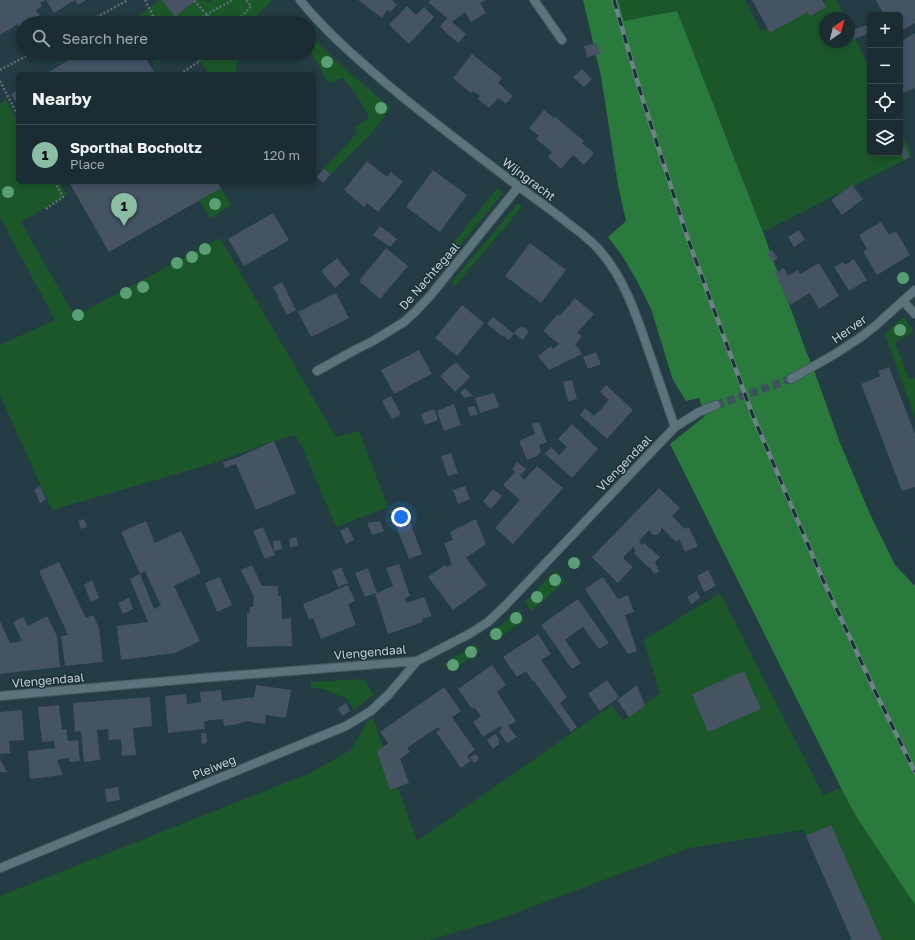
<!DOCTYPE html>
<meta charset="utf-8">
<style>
:root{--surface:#1b2d32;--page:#24353a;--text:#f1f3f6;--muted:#a0a8ac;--line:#39494d;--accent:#8abfa5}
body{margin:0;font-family:"Golos Text",sans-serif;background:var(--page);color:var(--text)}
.controls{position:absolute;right:12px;top:12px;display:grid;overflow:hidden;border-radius:6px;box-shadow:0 2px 6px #0003}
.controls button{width:36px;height:36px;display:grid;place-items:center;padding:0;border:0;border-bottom:1px solid var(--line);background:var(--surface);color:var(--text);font:20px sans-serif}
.compass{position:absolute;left:819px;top:12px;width:36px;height:36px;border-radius:50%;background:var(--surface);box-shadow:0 2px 6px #0003;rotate:35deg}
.you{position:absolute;left:401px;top:517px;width:14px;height:14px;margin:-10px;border:3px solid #fff;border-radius:50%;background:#1a73e8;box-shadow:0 0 0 6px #1a73e833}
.badge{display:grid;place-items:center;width:26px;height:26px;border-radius:50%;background:var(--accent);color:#111;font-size:13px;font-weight:700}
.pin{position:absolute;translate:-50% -33px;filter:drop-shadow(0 1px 2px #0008)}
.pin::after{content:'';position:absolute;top:21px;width:14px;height:12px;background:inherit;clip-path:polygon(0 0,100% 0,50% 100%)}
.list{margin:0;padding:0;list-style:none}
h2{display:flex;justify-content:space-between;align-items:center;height:52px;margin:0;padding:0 16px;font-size:17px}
h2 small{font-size:13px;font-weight:400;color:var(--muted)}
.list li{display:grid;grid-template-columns:26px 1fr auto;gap:12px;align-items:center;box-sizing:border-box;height:60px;padding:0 16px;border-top:1px solid var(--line)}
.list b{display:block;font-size:15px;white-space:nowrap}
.list p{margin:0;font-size:13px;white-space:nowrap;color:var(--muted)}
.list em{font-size:13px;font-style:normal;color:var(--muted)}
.icon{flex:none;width:22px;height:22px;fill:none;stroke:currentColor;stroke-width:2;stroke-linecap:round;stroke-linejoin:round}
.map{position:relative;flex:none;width:915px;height:940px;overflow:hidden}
.search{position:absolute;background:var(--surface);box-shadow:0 2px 6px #0003;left:16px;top:16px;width:300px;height:44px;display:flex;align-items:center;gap:10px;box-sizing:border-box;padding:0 14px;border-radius:22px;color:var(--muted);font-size:15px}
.panel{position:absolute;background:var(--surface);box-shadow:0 2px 6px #0003;left:16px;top:72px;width:300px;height:112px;border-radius:6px}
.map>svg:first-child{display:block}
</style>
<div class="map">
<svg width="915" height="940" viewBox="0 0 915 940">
<rect width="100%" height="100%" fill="#243c43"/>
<path fill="#1c572a" d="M160 0H162L175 17 196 0H205L207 3 212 0H272L267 6 249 23H133L132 21Z
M618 0H745L761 31 828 0H836L845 18H825V42H849V26L870 69V153H900V130L913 156 763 232 717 113 624 21Z
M311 36 335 60 391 108 370 135 331 174 324 169 356 134 357 132 355 127 368 119 369 117 354 90 352 89 349 85 347 84 343 78C338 78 333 84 329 83L309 49V37Z
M151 53H175L157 63Z
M195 53H236L238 61 235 74H209Z
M6 100 18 122V182H59L67 195 21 222 74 315 76 316 220 238 336 437 359 431 388 507 336 527 302 446 295 435 274 441 211 464 52 510 0 395V345L55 320 0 217V104Z
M221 188 230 203V206L211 218 209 217 199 200Z
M497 188 503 193 437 273 433 269Z
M518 203 522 207 455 286 451 283Z
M904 316 914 332 895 342 909 379 915 378V418L885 334Z
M556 570 565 582 531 611 525 602Z
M720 593 823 795 841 788 857 818 915 905V940H854L804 830 689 848 491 922 429 940H0V896L310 773 351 750 368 721 373 718 417 841 612 705 623 721 660 693 644 640Z
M518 609 525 620 494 641 489 635 507 620Z
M475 644 480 651 451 671 444 664Z
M364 679 373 695 354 710 347 699 331 692 323 689 311 688V682Z"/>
<path fill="#2a7a3e" d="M583 0H618L624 21 677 11 763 232 806 351 815 373 840 443 870 514 895 565 915 586V905L857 818 841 788 670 444 705 416 699 398 686 401 673 380 651 309 636 279 623 257 608 237 626 221 618 185 601 76Z"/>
<path fill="#455363" d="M0 0H46L40 3 42 6 36 10 41 19 35 23H23V31H22L18 24 0 35Z
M46 0H86L78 5 75 0 54 13Z
M162 0H196L175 17Z
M358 0H392L397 5 390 12 387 10 382 18Z
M431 0H486L480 3 486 13 471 22 465 12 452 22 466 34 458 43 443 30V29L440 26 447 18 428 2Z
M752 0H822L826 7 810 16 807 11 805 12 806 13 770 33Z
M876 0H915V23L900 32V15H884Z
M407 6 416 15 424 7 434 17 409 44 389 25Z
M866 25 869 33 852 40 849 32Z
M915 33V88L900 94V42Z
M597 43 600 54 587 57 584 46Z
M81 53H143L155 74H45Z
M472 54 502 78 498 83 513 96 506 104 498 98 489 108 478 99 480 96 473 91 471 93 453 78Z
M582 69 592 79 584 87 573 77Z
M18 90V105L11 94Z
M544 110 554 118 555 117 584 141 582 143 594 153 584 165 573 155 561 169 548 157 552 152 536 139 539 136 529 128Z
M904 146 910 157 904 160 900 151V148Z
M367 161 387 177 391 172 403 182 378 212 367 203 364 207 344 190Z
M324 169 331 174 323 183 317 177Z
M433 170 467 195 440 232 406 207Z
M69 182H217L221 188 109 252Z
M852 185 863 199 842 215 831 200Z
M273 213 289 240 244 266 228 239Z
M881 222 889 235 896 231 910 255 877 275 863 251 867 249 859 235Z
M380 226 397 239 390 247 373 235Z
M799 230 805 240 794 247 788 237Z
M530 243 566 270 541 303 505 276Z
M386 248 408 266 380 299 359 281Z
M772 250 778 258 773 262 767 254Z
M337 258 350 274 335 288 321 271Z
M854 259 867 280 849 291 834 267 843 262 845 265Z
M819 263 839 296 819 309 810 293 790 305 775 273 784 268 788 276 798 270 800 274Z
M282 282 296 310 287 315 277 296H278L273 287Z
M336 293 349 318 311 337 298 312Z
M575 298 594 314 577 333 582 336 575 345 579 349 582 354 549 370 538 356 551 346 553 349 559 344 543 331 558 314 560 316Z
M462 305 484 323 457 356 435 338Z
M493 317 514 334 509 340 504 336 503 337 487 324Z
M524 327 529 331 523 340 514 333 518 328Z
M419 350 432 374 394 394 381 370Z
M596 352 601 364 588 369 583 357Z
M456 362 470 377 455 392 440 376Z
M889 367 915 434V487L902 491 861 384 880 376 878 371Z
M572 380 577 399 568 401 563 382Z
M606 385 633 410 607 439 580 415 585 408 594 416 602 408 609 400 600 392Z
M465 388 473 396 465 398 460 393Z
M494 393 499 407 480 413 475 398Z
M391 396 401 414 392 419 382 401Z
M454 404 461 425 444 431 437 411Z
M475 406 478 415 470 416 467 407Z
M434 409 438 420 425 425 421 414Z
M539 422 547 442 539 445 541 451 537 456 527 460 519 441 535 434 532 424Z
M572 424 598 449 572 478 545 454 551 447 559 455 567 447 558 439Z
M274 441 296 493 256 510 236 464 225 468 223 462 234 459Z
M451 453 458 473 448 476 441 456Z
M517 462 526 469 520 476 524 480 537 466 563 488 513 544 495 528 520 500 503 485 515 472 512 469Z
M40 486 46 499 40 503 34 490Z
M465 486 470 499 458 504 453 490Z
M659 488 680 508 672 516 685 529 689 527 698 546 685 552 679 539 676 542 661 527V531L657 535H653L649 530 639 541 642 545 644 543 660 557 655 562 659 572 654 574 650 567 649 568 634 553 636 551 633 547 623 558 633 567 618 583 592 557Z
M493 489 502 496 491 509 483 501Z
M404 506 422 554 409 559 390 511Z
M84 519 87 527 81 529 78 521Z
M476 519 486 544 466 558 487 585 453 610 428 577 445 565 447 567 452 564 444 543 453 540 450 532Z
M146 521 155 543 181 531 201 573 174 586 200 641 175 653 121 660 117 626 148 622 130 579 140 574 154 609 161 606 145 571 140 574 121 532Z
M380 521 384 531 372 535 367 523Z
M263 527 275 555 265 559 253 531Z
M348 527 354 540 346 544 340 531Z
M297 537 298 546 290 547 289 539Z
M280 540 282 549 274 551 273 541Z
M59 562 86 618 93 615 99 628 103 662 65 666 61 636 68 635 39 571Z
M399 564 410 596 405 598 406 603 424 597 432 616 422 619 423 622 388 634 375 593 365 597 355 573 368 568 377 593 393 586 386 568Z
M252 565 262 586H278V596H281L282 619 291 618 292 646 247 647V613L249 614 250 607H253L254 597 241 570Z
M341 567 348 583 338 587 332 571Z
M708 570 716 586 704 592 697 576Z
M220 577 232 605 217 612 205 583Z
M603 577 618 599 628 595 634 612 625 615 637 651 628 654 585 589Z
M92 580 99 598 91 602 84 585Z
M348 585 355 601 348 604 356 625 321 639 313 618 309 619 303 604Z
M697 591 700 598 691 604 687 597Z
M129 598 133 609 123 614 118 603Z
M578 599 609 643 599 649 583 627 574 633 565 640 581 663 572 669 541 625Z
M47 616 57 636 60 667 0 674V621L10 643 22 641 13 622 23 617 28 626Z
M538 634 551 654 541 660 567 697 560 703 577 727 571 732 534 681 533 682 526 671 517 677 503 657Z
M492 665 506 685 497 692 516 721 508 726 517 737 507 743 499 732 502 729 500 726 483 737 473 722 481 716 474 707 472 709 458 689Z
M744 671 761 709 708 732 692 694Z
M607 680 619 697 600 711 588 694Z
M256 685 291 690 286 718 266 715 265 724 250 722V721L239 723V724L224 726 223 719 204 721 205 729 168 733 165 696 186 694 187 704 201 702 200 692 221 690 222 701 254 697Z
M637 685 645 706 629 717 617 700Z
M444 687 461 711 452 717 475 750 467 756 471 761 461 768 436 732 440 729 438 727 407 748 410 752 400 759 409 783 390 790 377 751 388 743 380 732Z
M150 697 152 726 133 728 136 755 122 756 121 739 109 740 108 729 98 730H97L100 760 84 762 81 731 75 732 73 703Z
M346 703 350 711 342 716 338 708Z
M59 705 62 729H66L68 741 78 740 80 761 69 762V758L57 760 63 775 30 779 28 751 55 748 54 741 42 742 38 707Z
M22 710 24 740 9 741 10 753 0 754V712Z
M201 733H206L207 743 202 744Z
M495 734 499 739V744L493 749 487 740Z
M476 754 479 759 474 763 470 757Z
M0 759 7 772H0Z
M118 787 120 800 107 802 105 789Z
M831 825 882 940H852L806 836Z"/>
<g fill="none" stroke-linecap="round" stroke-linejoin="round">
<path stroke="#3c5359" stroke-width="8" stroke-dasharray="8 4" stroke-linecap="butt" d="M716 405 791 379"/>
<defs>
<path id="lane" d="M534 0 562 40
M903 301 915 314"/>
<path id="street" d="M300 0C324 30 353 55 382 80 422 114 464 145 506 177 527 193 549 208 569 224 580 232 592 241 601 252 625 280 637 317 649 352 658 377 666 402 675 427
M317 371 355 350 373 341 404 322 416 311 430 296 519 186
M791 379 835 354 861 337 874 327 915 290
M0 696 202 678 417 661 471 633 488 622 504 607 675 427 699 412 716 405
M0 868 346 726 371 711 389 694 417 661"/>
</defs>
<use href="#lane" stroke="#43585e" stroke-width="10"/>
<use href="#street" stroke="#43585e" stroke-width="10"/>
<path stroke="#5b6f75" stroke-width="2.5" stroke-dasharray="2 2" stroke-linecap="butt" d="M145 0 157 23
M194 1 215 23
M86 23 128 0
M192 23 232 0
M202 23 207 15
M236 23 251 6 246 0
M153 53 155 56 165 53
M244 53 245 54
M0 70 32 53
M180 74 200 61 195 53
M0 81 18 116
M46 209 63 197 55 182"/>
<use href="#lane" stroke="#5b747b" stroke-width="8"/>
<use href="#street" stroke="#5b747b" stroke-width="8"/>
<defs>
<path id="rail" d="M614 0 641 94 688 239 753 416 823 580 873 687 915 772"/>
</defs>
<use href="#rail" stroke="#6e8187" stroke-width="4.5"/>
<use href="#rail" stroke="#1a3138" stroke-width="3" stroke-dasharray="9" stroke-linecap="butt"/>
</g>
<g fill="#5a9e73">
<circle cx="327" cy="62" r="6"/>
<circle cx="381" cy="108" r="6"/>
<circle cx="8" cy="192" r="6"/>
<circle cx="215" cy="204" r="6"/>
<circle cx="205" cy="249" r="6"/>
<circle cx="192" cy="257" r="6"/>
<circle cx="177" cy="263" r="6"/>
<circle cx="903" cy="278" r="6"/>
<circle cx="143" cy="287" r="6"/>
<circle cx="126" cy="293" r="6"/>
<circle cx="78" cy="315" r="6"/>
<circle cx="900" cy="330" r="6"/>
<circle cx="574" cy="563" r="6"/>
<circle cx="555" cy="580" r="6"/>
<circle cx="537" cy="597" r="6"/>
<circle cx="516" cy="618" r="6"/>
<circle cx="496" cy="634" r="6"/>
<circle cx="471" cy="652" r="6"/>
<circle cx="453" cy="665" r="6"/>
</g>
<g text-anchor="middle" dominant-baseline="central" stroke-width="3" stroke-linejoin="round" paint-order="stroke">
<g font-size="12" fill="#c7d4d8" stroke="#1a3138">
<text transform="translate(529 179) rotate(37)">Wijngracht</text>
<text transform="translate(429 276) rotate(-49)">De Nachtegaal</text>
<text transform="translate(849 329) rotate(-35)">Herver</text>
<text transform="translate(624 463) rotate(-46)">Vlengendaal</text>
<text transform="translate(370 652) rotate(-5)">Vlengendaal</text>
<text transform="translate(48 680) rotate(-5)">Vlengendaal</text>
<text transform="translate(214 767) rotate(-22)">Pleiweg</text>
</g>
</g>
</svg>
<div class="controls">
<button>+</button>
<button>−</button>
<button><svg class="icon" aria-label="locate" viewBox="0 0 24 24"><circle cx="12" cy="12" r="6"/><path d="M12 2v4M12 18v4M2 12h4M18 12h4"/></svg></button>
<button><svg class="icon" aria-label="layers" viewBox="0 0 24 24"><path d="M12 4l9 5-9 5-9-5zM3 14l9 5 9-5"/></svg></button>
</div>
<svg class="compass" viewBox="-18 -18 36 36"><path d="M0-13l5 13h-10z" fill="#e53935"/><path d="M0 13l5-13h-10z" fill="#a0a8ac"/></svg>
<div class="you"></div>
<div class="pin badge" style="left:124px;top:226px">1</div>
<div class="search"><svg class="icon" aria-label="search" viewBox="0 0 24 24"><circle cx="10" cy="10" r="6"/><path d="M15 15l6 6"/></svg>Search here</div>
<section class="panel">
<h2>Nearby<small></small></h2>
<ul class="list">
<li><span class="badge">1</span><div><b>Sporthal Bocholtz</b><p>Place</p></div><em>120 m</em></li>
</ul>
</section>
</div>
